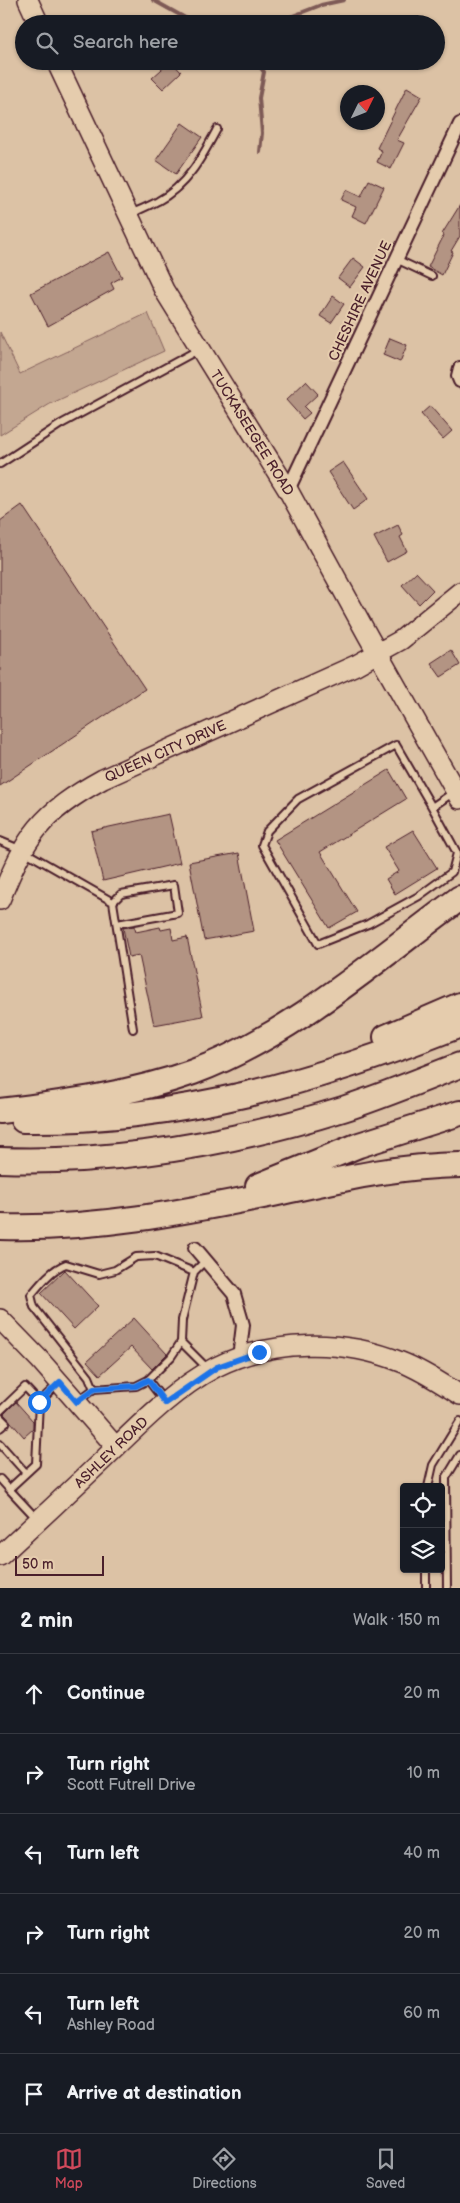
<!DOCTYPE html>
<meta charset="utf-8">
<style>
:root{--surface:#171b24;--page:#20242c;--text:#f1f3f6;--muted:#9ea1a6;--line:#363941;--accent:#d1495b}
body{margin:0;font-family:"Balsamiq Sans",sans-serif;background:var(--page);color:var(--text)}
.controls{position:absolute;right:15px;bottom:15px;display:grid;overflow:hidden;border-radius:5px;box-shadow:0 1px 4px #0004}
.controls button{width:45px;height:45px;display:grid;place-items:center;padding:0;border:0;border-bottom:1px solid var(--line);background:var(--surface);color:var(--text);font:25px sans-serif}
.compass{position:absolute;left:340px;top:85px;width:45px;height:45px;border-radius:50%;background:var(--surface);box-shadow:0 1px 4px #0004;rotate:47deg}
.scale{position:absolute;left:15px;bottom:12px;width:89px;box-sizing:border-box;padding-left:5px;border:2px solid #4a1f2b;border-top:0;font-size:14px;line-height:18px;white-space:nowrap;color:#4a1f2b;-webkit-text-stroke:4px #e5ccad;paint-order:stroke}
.stop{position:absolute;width:15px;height:15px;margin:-11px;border:4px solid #1a73e8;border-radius:50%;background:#fff}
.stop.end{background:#1a73e8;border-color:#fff;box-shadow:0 1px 5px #0008}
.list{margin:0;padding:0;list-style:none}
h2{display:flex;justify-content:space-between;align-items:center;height:65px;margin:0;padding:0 20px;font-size:21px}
h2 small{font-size:16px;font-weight:400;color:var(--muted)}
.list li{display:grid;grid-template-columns:32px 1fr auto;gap:15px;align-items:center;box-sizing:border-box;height:80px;padding:0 20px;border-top:1px solid var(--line)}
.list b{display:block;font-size:19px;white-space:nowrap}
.list p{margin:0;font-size:16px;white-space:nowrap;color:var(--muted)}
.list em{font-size:16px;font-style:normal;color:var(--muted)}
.icon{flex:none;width:28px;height:28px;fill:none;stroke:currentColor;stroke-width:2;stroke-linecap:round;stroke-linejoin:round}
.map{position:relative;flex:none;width:460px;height:1588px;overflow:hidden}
.search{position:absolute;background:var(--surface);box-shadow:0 1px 4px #0004;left:15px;right:15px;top:15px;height:55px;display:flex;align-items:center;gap:12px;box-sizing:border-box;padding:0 18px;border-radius:28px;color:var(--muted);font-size:19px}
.sheet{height:545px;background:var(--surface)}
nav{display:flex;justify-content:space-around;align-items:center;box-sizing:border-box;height:70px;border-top:1px solid var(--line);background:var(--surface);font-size:14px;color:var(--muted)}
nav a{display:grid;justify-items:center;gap:2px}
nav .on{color:var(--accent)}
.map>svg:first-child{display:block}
</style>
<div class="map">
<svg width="460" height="1588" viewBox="0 0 460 1588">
<rect width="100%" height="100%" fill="#dcc2a5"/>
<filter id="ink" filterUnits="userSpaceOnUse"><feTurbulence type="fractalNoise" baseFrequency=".02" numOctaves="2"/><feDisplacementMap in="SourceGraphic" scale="10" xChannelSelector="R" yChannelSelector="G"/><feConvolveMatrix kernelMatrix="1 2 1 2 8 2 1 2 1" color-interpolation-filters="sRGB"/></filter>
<g filter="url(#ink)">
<path fill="#c3a791" stroke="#86635e" d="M148 313 164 351 50 404 0 435V332L20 374Z"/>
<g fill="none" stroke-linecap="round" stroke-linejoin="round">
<path stroke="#7e5a57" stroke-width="4" d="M153 0 196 24
M272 24 321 5 344 0
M256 61 264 72 259 98 262 133 260 152"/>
</g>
<path fill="#b39483" stroke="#4a1f2b" d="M171 61 181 72 163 89 152 78Z
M407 87 422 96 397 140 404 143 391 169 377 162 382 151 377 148Z
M182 123 202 137 176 174 156 160Z
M369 180 384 187 366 223 352 216 356 207 341 200 346 190 361 197Z
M460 205V236L451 251 453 252 442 275 428 267 444 235 442 234Z
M109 252 122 277 111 283 114 289 48 326 31 293Z
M353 258 365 267 350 287 338 278Z
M333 296 344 304 331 323 320 316Z
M390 338 407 345 400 362 383 355Z
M306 381 318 394 304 407 310 413 303 419 286 400Z
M430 406 452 431 443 439 421 414Z
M343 462 368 499 353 510 328 472Z
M22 505 145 689 0 786V521Z
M398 525 403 535 400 537 407 551 387 562 374 537Z
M416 572 433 590 419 604 402 585Z
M451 650 460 665 441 677 431 663Z
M389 770 406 799 320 852 357 912 329 928 275 840Z
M169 814 180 863 103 881 91 831Z
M413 830 437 868 395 894 386 879 399 871 384 847Z
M239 853 254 931 204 940 189 862Z
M134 926 136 932 160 927 161 930 171 928 173 940 187 937 203 1016 154 1025 139 955 129 957 123 928Z
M65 1270 98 1306 74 1329 41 1293Z
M134 1318 167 1354 152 1369 131 1347 100 1375 87 1361Z
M16 1402 33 1421V1429L24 1437 4 1414Z"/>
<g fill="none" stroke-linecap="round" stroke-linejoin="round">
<defs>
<path id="lane" d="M130 214C139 210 149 206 158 201 187 186 202 157 217 129
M396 259 432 276
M0 464 61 424 198 350
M432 807 457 853 452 872 419 896 368 924 318 944 262 845 267 831 298 799 396 745 432 807 454 792
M0 841 22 850 113 902 133 1029
M113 902 121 894 174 885 178 913 117 924
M181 1342 209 1370
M148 1380 164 1401
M94 1389 89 1377 34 1307 31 1295C40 1284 52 1269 66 1264L99 1274 115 1270 136 1257 155 1256 194 1272
M79 1400 94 1389 136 1386 148 1380 171 1357 181 1342 182 1320 194 1272 206 1260
M0 1411 25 1387 39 1402
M0 1417 6 1423 0 1428
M0 1444 26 1473
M0 1479 9 1489
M428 1487 433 1465 460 1421
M37 1519 9 1489 36 1464 39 1402 59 1383
M426 1588V1569
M447 1588 446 1478 460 1455"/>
<path id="street" d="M460 368 458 376 460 381
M288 490 460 124
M195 1248 234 1294 243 1325 239 1358"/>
<g id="secondary">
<path d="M28 0 39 24"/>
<path id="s1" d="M56 61 164 290 288 490 368 636 460 799"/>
<path id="s2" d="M0 900C26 835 41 813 103 779L356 665 401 640 460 592"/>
<path d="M0 1319 39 1359 116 1447"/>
<path id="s3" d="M0 1556C35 1524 70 1491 105 1458 139 1425 174 1389 216 1367 272 1339 344 1339 401 1362 422 1370 441 1383 460 1395"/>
</g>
<path id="highway" d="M386 1037 460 1005
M0 1111C65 1103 132 1094 193 1072 291 1036 377 959 460 898
M23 1120C178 1122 318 1081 460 1025
M0 1160C115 1164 234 1143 343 1109 383 1096 421 1080 460 1065
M258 1186 359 1145 460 1113
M0 1227C93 1230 183 1212 273 1194 338 1180 393 1166 460 1165"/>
</defs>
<use href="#lane" stroke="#4a1f2b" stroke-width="10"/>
<use href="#street" stroke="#4a1f2b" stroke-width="16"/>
<use href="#secondary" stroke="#4a1f2b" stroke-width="22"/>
<use href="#highway" stroke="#4a1f2b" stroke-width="28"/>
<use href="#lane" stroke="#e5ccad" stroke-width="6"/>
<use href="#street" stroke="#e5ccad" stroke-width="12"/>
<use href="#secondary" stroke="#e5ccad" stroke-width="19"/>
<use href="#highway" stroke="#e5ccad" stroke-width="24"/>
</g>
</g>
<g fill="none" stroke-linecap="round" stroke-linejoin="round" filter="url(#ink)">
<path stroke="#1a73e8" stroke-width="6" d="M39 1402 60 1382 77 1402 94 1389 136 1386 148 1380 165 1403 217 1367 259 1352"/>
</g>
<g text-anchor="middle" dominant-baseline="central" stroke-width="4" stroke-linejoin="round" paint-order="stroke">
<g font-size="14" fill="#4a1f2b" stroke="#e5ccad">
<text transform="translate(360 301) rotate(-65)">CHESHIRE AVENUE</text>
<text stroke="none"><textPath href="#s1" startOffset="421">TUCKASEEGEE ROAD</textPath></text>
<text stroke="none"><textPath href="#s2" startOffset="232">QUEEN CITY DRIVE</textPath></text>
<text stroke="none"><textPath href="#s3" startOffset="152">ASHLEY ROAD</textPath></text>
</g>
</g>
</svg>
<div class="controls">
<button><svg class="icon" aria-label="locate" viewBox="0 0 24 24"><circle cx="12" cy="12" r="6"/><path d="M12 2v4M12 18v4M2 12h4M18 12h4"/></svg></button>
<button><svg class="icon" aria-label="layers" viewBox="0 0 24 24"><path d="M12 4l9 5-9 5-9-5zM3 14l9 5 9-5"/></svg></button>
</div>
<svg class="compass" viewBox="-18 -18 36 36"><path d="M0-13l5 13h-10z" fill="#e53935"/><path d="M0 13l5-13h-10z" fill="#9ea1a6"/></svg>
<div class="scale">50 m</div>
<div class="stop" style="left:39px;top:1402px"></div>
<div class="stop end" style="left:259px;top:1352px"></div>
<div class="search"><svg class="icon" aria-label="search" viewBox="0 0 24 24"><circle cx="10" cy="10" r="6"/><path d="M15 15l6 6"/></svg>Search here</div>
</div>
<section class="sheet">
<h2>2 min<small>Walk · 150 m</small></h2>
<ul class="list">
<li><svg class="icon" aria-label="ahead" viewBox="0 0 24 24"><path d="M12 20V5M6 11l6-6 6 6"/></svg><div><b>Continue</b></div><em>20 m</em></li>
<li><svg class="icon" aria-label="right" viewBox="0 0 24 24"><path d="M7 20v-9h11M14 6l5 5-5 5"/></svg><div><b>Turn right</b><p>Scott Futrell Drive</p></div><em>10 m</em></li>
<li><svg class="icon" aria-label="left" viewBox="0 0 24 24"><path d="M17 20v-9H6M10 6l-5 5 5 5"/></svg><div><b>Turn left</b></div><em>40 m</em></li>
<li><svg class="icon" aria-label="right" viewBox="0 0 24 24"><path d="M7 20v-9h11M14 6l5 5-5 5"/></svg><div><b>Turn right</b></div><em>20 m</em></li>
<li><svg class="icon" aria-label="left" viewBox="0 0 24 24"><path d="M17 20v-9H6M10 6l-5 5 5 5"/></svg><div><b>Turn left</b><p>Ashley Road</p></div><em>60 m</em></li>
<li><svg class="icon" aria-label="arrive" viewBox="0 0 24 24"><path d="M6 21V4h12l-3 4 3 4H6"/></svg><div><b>Arrive at destination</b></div></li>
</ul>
</section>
<nav>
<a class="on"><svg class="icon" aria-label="map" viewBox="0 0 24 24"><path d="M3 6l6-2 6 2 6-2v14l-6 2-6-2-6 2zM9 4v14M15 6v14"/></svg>Map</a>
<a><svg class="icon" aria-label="directions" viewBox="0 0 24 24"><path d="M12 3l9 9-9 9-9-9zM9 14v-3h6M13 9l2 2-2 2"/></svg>Directions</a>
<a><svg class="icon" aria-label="saved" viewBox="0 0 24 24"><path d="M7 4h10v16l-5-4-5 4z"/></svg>Saved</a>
</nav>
